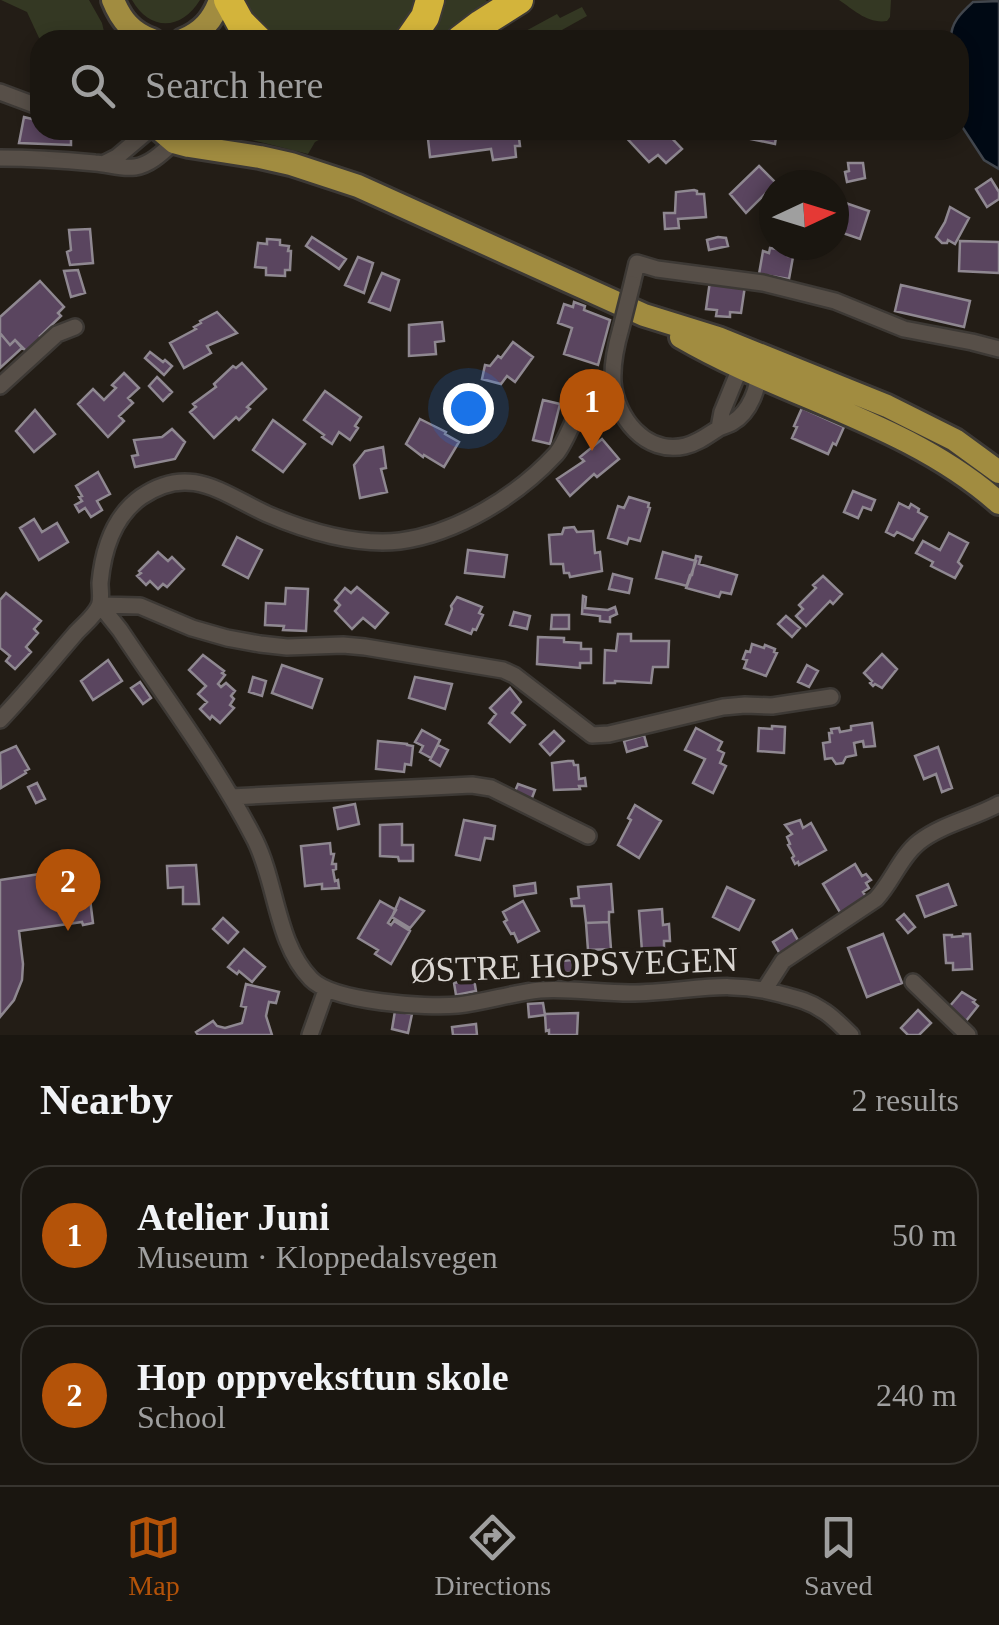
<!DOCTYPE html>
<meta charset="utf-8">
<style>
:root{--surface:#1a1610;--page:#27231e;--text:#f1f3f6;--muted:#9f9f9f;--line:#383530;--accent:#b45309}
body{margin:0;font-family:"Times New Roman",serif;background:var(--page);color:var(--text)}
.compass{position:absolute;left:759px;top:170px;width:90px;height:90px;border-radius:50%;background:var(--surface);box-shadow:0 5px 15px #0003;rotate:86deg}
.you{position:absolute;left:468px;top:408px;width:35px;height:35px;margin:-25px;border:8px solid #fff;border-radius:50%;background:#1a73e8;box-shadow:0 0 0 15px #1a73e833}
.badge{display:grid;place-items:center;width:65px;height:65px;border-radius:50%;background:var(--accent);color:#fff;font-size:32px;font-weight:700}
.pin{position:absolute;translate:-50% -82px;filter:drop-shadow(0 2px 5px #0008)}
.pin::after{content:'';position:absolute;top:52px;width:35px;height:30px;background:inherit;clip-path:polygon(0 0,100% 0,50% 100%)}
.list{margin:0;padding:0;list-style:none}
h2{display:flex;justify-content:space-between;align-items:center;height:130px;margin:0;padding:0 40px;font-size:42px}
h2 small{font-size:32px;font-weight:400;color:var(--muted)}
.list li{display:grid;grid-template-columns:65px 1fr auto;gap:30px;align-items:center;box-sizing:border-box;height:140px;margin:0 20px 20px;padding:0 20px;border:2px solid var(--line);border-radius:30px}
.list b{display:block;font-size:38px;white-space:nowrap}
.list p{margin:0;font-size:32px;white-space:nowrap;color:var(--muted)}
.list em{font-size:32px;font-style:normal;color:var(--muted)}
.icon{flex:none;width:55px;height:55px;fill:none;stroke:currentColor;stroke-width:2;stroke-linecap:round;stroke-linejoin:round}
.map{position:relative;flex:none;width:999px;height:1035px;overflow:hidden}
.search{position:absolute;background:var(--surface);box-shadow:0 5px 15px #0003;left:30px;right:30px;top:30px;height:110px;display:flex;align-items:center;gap:25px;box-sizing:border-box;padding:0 35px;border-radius:30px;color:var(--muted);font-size:38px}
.sheet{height:450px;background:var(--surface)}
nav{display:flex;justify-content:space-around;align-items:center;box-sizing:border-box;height:140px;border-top:2px solid var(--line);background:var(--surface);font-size:28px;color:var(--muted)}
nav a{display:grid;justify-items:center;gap:5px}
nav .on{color:var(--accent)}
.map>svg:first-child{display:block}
</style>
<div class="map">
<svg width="999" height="1035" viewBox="0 0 999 1035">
<rect width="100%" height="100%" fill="#231d16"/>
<path fill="#343823" d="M1 0H89L102 23 106 40H40L27 12Z
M132 0H200C182 30 150 32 132 0Z
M243 0H417L408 21 392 40H277C260 31 249 17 243 0Z
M439 0H486L490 5 447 40H421Z
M839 0H891L890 17 887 21C868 24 854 10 839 0Z
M582 7 587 16 544 40H509L557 14 560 18Z
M193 130H337L315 142 308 154 244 138Z"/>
<path fill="#000914" stroke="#41464d" stroke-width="2.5" d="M999 1V169L984 160 959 122V40H951C950 23 961 13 973 2Z"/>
<path fill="#5a455f" stroke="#8f8891" stroke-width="2.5" d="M24 117 40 121V130H71V145L19 143Z
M427 130H518L520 146H515L516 157 493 160 491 149 430 157Z
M623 130H664L682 149 666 163 658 155 649 162 621 132Z
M743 130H777L775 144 741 137Z
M848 163H863L865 178 847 182 845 172 849 171Z
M759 166 776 183 746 213 730 194Z
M991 179 999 192V199L987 207 976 189Z
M694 190 697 191V194H704L706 217 678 219 679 228 665 229 664 213H675L676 192Z
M834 199 869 211 860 239 834 230Z
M950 207 969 218 955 244 948 240 947 243H942L936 237 945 222Z
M90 229 93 263 70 265 67 252 71 250 69 230Z
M312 237 346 259 339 269 306 246Z
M718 237 726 238 728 246 709 250 707 240Z
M267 239 280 240V245L289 246 288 251H291L290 270H285V276L266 275V268L255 267 258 243 267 244Z
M960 241 999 242V273L959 271Z
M770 248 789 251 788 256 793 257 789 279 759 274 763 251 769 253Z
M358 257 373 263 364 293 345 285Z
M78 270 85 293 71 297 64 271Z
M382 273 399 280 390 310 369 302Z
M40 281 64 307 58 313 61 316 40 336 43 339 28 353 15 340 10 345 0 333V317Z
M710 281 745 286 741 313 730 312V317L716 316 717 310 706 309Z
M901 285 970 301 964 327 895 311Z
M574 302 585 306 584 310 610 320 598 365 564 354 572 328 558 323 564 304 573 307Z
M217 312 237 333 207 346 211 353 184 368 170 343 196 329 194 327 201 323 200 321Z
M442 322 444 341 435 342 436 354 409 356V325Z
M0 333 10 345 15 340 22 348 0 368Z
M513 342 533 357 515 382 507 376 501 384 482 379 485 365 490 366 498 356 501 358Z
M150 352 163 362 165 360 172 366 164 375 145 358Z
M242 363 266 389 247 407 250 409 239 420 236 417 214 438 190 412 196 407 193 404 216 387 214 384 233 366 236 368Z
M124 373 139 388 128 398 133 403 119 416 124 421 108 437 78 404 93 389 104 400 116 388 112 385Z
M157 377 172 392 163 401 149 386Z
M325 391 361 417 355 426 358 428 350 440 339 432 332 444 322 437 324 435 304 420Z
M543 400 560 404 550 444 533 440Z
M802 408 844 427 836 445 833 443 828 454 792 438 797 427 794 426Z
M35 410 55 434 34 452 16 431Z
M420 419 446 432 445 434 459 442 444 467 424 455 423 457 406 444Z
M273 420 305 444 283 472 253 450Z
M172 429 185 442 175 459 135 467 132 456 138 455 134 440 162 437Z
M602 439 619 459 597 477 594 474 570 496 557 479 584 461 580 457Z
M383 447 386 468 381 469 387 492 360 498 354 465 365 451Z
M98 472 110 494 97 501 102 510 91 517 85 508 79 512 75 505 82 501 79 497 82 496 76 486Z
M853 491 875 500 871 510 863 507 858 518 844 512Z
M629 497 649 503 648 507 650 508 640 541 629 538 627 544 608 538 618 506 624 508Z
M899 503 909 508 911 504 919 509 918 512 927 517 913 540 897 532 894 536 886 532Z
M34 519 42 532 57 523 68 542 39 560 20 528Z
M574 527 577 532 593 531 595 553 600 552 602 571 570 577 569 573H564L563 564H551L549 535 562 534 564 528Z
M949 533 968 543 958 562 962 566 955 578 931 566 933 562 916 553 923 541 940 550Z
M237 537 262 550 248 578 223 565Z
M468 550 507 555 504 577 465 573Z
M158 552 168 561 172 557 184 569 167 587 163 584 158 589 150 581 146 585 137 576 141 573 139 571Z
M663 552 696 561 687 586 656 578Z
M696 556 701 557 699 564 737 575 731 594 721 592 719 597 686 588 690 575H692Z
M613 574 632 579 629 593 609 589Z
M823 576 842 594 833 604 830 601 806 626 796 616 803 609 799 605 816 588 813 585Z
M357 587 388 613 375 628 363 618 352 629 335 611 340 605 335 600 345 588 351 593Z
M286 588 308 589 306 631 283 630 284 626 265 625 266 603 285 604Z
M6 593 41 621 34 629 38 633 26 647 31 652 15 669 6 661 10 656 0 648V600Z
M583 596 586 597 585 608 608 610 615 607 617 614 610 617V622L600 621V616L582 614Z
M457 597 482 607 479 613 483 615 476 630 473 629 471 634 446 624 452 609 451 606Z
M514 612 530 616 527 629 510 625Z
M552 615H569V629H551Z
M786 616 800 628 792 637 778 624Z
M618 634H631V641H669L668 667H653L651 683 615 681V683H604L605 650 616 651Z
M538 637 564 638V642L581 643V649H591V663H580V668L537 664Z
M752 644 764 648 765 645 775 649 774 652 777 653 766 676 744 668 747 660 743 659 746 651 750 652Z
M882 654 897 669 882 688 875 684 873 686 870 683 872 681 864 673Z
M203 655 224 671 222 673 225 675 218 684 221 687 226 683 235 691 231 696 234 699 230 705 234 708 220 723 212 716 210 719 200 709 207 702 198 694 206 686 189 670Z
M108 660 122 681 93 700 81 681Z
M282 665 322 679 312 708 272 693Z
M807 665 818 671 809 687 798 682Z
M253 677 266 681 262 696 249 692Z
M415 677 452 684 445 709 409 698Z
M140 682 151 698 143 704 131 688Z
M510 688 521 702 512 713 525 725 510 742 489 723 496 714 490 708Z
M872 723 875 746 864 747 863 741 854 743 856 755 846 757 843 763 836 764 832 758 825 759 823 743 830 742 829 733H832L831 729 839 728 840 732 851 730V726Z
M772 726 785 727 784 753 758 751 759 728 772 729Z
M696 728 722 742 718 750 724 753 720 763 726 766 713 793 693 783 705 759 685 750Z
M422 730 440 740 431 758 420 752 423 746 415 742Z
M554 731 564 741 550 755 540 744Z
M644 735 647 746 627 752 624 741Z
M378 741 407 744V745L413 746 411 765 405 764 404 772 376 769Z
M438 745 448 750 440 766 430 760Z
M16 746 29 769 25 771 26 773 1 788 0 753Z
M938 747 952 788 942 792 936 774 924 779 915 756Z
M568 761H573L574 765H578L579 779 585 778 586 786H579L580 789 554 790 552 763Z
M37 783 45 799 36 803 28 787Z
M518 784 535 790 530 803 513 796Z
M355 804 359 824 338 829 334 808Z
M635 805 661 821 639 858 618 845 631 820 628 818Z
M464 820 495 826 493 839 485 838 480 860 456 855Z
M800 820 803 828 811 823 826 850 799 865 798 862 795 864 792 858 794 856 788 845 790 844 787 837 792 834 785 825Z
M402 824V845H413V861H399L398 857 380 856V825Z
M330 843 331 854H334L332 864H336V869L333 870 335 881 338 880 339 888 322 889V884L305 886 301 846Z
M855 864 862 876 866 874 871 880 866 883 869 888 863 892 867 898 841 914 823 884Z
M196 865 199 904H183V887L168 888 167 866Z
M86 867 93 923 83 925 82 922 19 931 23 964 22 980 14 1000 0 1017V880Z
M535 883 536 893 515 896 514 886Z
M611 884 613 912H609V922L586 923 584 906H572L571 899 579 898 578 887Z
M948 884 956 905 925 917 917 896Z
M727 887 754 900 739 930 713 917Z
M400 898 424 911 410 928 392 917Z
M380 901 396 910 388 923 391 925 394 921 410 931 391 964 375 954 378 950 358 938Z
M523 901 539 931 518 942 514 933 511 934 504 922 507 920 503 912Z
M662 909 663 925 669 924 670 941H664V950L642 951 639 911Z
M904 914 915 927 908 933 897 920Z
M223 918 238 932 228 943 213 929Z
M609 922 611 949 588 950 586 923Z
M792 930 799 942 780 954 773 942Z
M883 934 902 983 867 997 848 948Z
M963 934H970L972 969 953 970V963H946L944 935H952V937L963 936Z
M244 949 265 967 252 982 239 971 237 974 228 967Z
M572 960 573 972 564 973V977H556V965L562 961Z
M474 979 476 991 456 995 454 983Z
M246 984 279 992 276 1003 269 1002 266 1016 272 1035H198L196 1032 213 1021 217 1026 225 1028 242 1023 246 1007 241 1006Z
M962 992 975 1000 973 1002 978 1006 966 1021 949 1007Z
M543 1003 545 1015 529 1017 528 1004Z
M918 1010 931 1023 919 1035H908L901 1028Z
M395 1011 412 1014 408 1033 392 1029Z
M578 1013 577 1035H549V1030L546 1031 545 1014Z
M476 1024 477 1035H453L452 1027Z"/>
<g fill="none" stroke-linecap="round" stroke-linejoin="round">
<defs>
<path id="street" d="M0 92 40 107
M0 158C32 158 63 160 95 163 109 164 121 169 135 167 150 165 163 152 174 142
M103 164 117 157 149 130
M632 284 637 263 657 269 763 283 835 301 904 329 972 342 999 349
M621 328C616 345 612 364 613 382 616 417 645 455 685 446 698 443 708 435 719 428 723 426 729 425 733 422 750 412 759 387 759 368
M0 386 57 334 75 327
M719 428 722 412 740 368 746 364
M100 605 120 630C166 699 217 766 255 840 277 884 276 943 311 979 333 1002 426 1008 458 1005 485 1002 512 993 540 990 570 988 600 993 630 993 686 993 724 978 780 994 795 998 809 1001 822 1010 833 1016 842 1027 851 1035
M100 605 140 606 192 628 227 638 260 644 287 647 343 645 365 647 503 670 514 675 592 735 609 734 723 707 745 705 772 706 831 697
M0 720C26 693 50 663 75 634 82 626 95 616 99 606 102 600 100 590 100 583 103 550 113 517 141 497 190 463 223 494 267 514 306 531 357 546 400 541 458 533 517 496 556 454 570 438 582 390 598 384 599 383 612 382 613 382
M231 797 472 785 491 788 588 836
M913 982 968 1035
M765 989 783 961 876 899C892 882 901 856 919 842 942 824 974 818 999 804
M310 1035 326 990"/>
<path id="primary" d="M113 0C121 20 132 33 152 40
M183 40C202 32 213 20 220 0
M160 130 174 142 189 146 260 157 291 164 358 186 644 315 718 338 887 406 955 440 999 472
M681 337C784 397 909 423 999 503"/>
<path id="highway" d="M228 0 240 22 258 40
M409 40 425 17 430 0
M460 40 481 24 519 0"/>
</defs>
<use href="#street" stroke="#3d3935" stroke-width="20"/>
<use href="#primary" stroke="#3d3935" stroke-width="28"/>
<use href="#highway" stroke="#3d3935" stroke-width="32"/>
<use href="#street" stroke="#574f48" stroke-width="15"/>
<use href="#primary" stroke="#a18c40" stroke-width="22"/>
<use href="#highway" stroke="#d3b43b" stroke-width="28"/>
<defs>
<path id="street-bridge" d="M621 328 632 284"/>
</defs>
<use href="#street-bridge" stroke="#3d3935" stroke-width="20" stroke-linecap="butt"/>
<use href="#street-bridge" stroke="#574f48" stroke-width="15"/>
</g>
<g text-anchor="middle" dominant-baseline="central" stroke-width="8" stroke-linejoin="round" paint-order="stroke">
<g font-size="35" fill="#dad6d2" stroke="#231d16">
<text transform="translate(574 965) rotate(-2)">ØSTRE HOPSVEGEN</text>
</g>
</g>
</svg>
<svg class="compass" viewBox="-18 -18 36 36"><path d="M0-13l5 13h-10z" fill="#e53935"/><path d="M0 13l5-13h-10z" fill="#9f9f9f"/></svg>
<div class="you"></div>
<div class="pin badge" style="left:592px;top:451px">1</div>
<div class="pin badge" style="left:68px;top:931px">2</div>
<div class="search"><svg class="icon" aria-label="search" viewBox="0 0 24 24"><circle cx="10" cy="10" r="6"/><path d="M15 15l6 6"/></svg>Search here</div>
</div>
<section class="sheet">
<h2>Nearby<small>2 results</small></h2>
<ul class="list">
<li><span class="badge">1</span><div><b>Atelier Juni</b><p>Museum · Kloppedalsvegen</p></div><em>50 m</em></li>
<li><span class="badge">2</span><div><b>Hop oppveksttun skole</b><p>School</p></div><em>240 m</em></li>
</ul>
</section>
<nav>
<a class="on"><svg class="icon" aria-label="map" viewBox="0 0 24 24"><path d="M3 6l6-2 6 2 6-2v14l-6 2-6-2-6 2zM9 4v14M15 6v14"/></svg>Map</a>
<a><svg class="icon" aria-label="directions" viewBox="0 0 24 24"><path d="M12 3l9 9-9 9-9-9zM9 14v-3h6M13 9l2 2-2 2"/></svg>Directions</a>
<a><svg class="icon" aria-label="saved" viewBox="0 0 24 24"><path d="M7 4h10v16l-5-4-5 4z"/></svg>Saved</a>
</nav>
